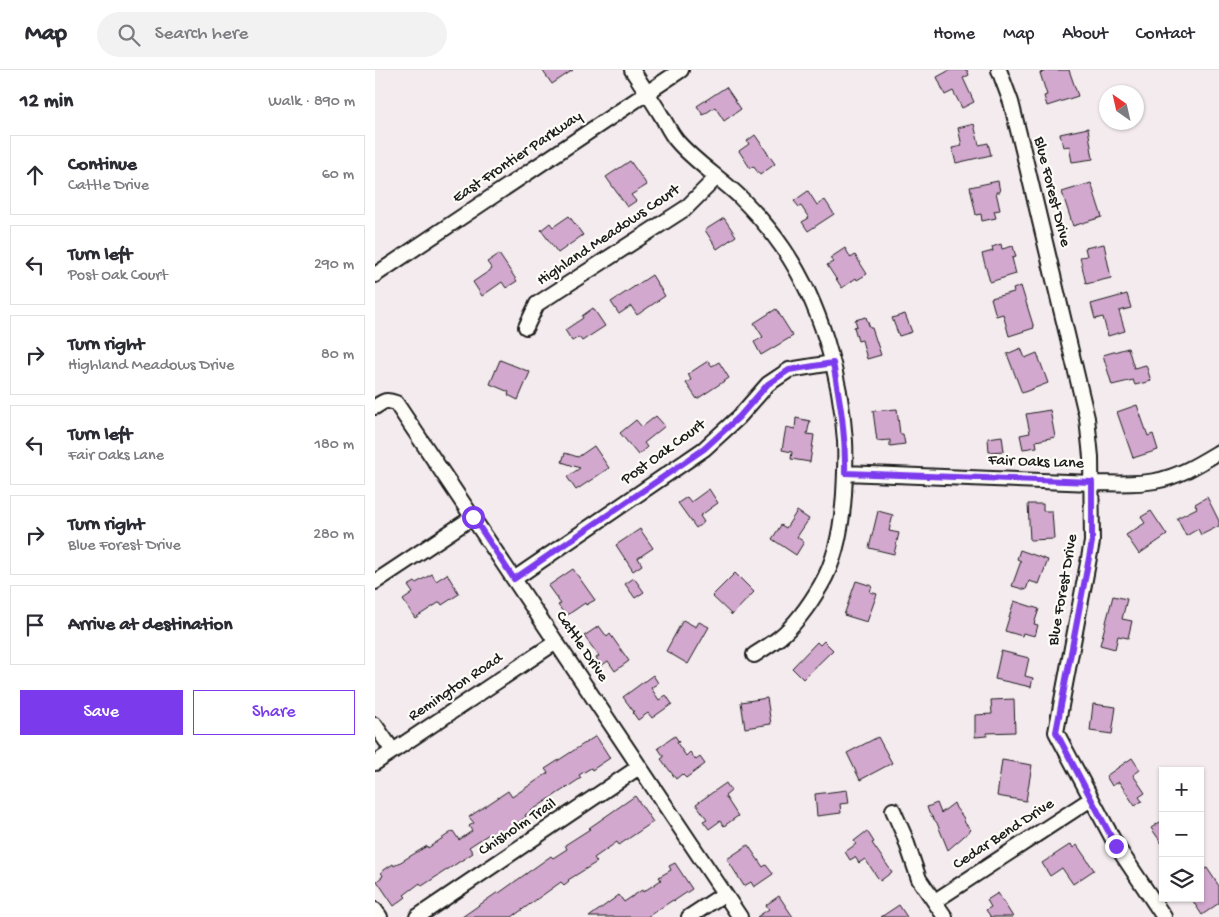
<!DOCTYPE html>
<meta charset="utf-8">
<style>
:root{--surface:#fff;--page:#f2f2f3;--text:#2b2b33;--muted:#7c7c81;--line:#e1e1e2;--accent:#7c3aed}
body{margin:0;font-family:"Gochi Hand",sans-serif;background:var(--page);color:var(--text)}
.controls{position:absolute;right:15px;bottom:15px;display:grid;overflow:hidden;border-radius:0px;box-shadow:0 1px 4px #0004}
.controls button{width:45px;height:45px;display:grid;place-items:center;padding:0;border:0;border-bottom:1px solid var(--line);background:var(--surface);color:var(--text);font:25px sans-serif}
.compass{position:absolute;left:724px;top:15px;width:45px;height:45px;border-radius:50%;background:var(--surface);box-shadow:0 1px 4px #0004;rotate:326deg}
.stop{position:absolute;width:15px;height:15px;margin:-11px;border:4px solid #7c3aed;border-radius:50%;background:#fff}
.stop.end{background:#7c3aed;border-color:#fff;box-shadow:0 1px 5px #0008}
.list{margin:0;padding:0;list-style:none}
h2{display:flex;justify-content:space-between;align-items:center;height:65px;margin:0;padding:0 20px;font-size:21px}
h2 small{font-size:16px;font-weight:400;color:var(--muted)}
.list li{display:grid;grid-template-columns:32px 1fr auto;gap:15px;align-items:center;box-sizing:border-box;height:80px;margin:0 10px 10px;padding:0 10px;border:1px solid var(--line);border-radius:0px}
.list b{display:block;font-size:19px;white-space:nowrap}
.list p{margin:0;font-size:16px;white-space:nowrap;color:var(--muted)}
.list em{font-size:16px;font-style:normal;color:var(--muted)}
.actions{display:flex;gap:10px;padding:15px 20px}
.actions a{flex:1;padding:11px 0;border:1px solid var(--accent);border-radius:0px;text-align:center;font-size:18px;color:var(--accent)}
.actions .main{background:var(--accent);color:#fff}
.icon{flex:none;width:28px;height:28px;fill:none;stroke:currentColor;stroke-width:2;stroke-linecap:round;stroke-linejoin:round}
.map{position:relative;flex:none;width:844px;height:847px;overflow:hidden}
header{display:flex;align-items:center;gap:30px;box-sizing:border-box;height:70px;padding:0 25px;background:var(--surface);border-bottom:1px solid var(--line)}
header strong{font-size:24px}
nav{display:flex;gap:28px;margin-inline-start:auto;font-size:18px}
.search{width:350px;height:45px;background:var(--page);display:flex;align-items:center;gap:12px;box-sizing:border-box;padding:0 18px;border-radius:28px;color:var(--muted);font-size:19px}
main{display:flex}
aside{flex:1;background:var(--surface)}
.map>svg:first-child{display:block}
</style>
<header>
<strong>Map</strong>
<div class="search"><svg class="icon" aria-label="search" viewBox="0 0 24 24"><circle cx="10" cy="10" r="6"/><path d="M15 15l6 6"/></svg>Search here</div>
<nav><a>Home</a><a>Map</a><a>About</a><a>Contact</a></nav>
</header>
<main>
<aside>
<h2>12 min<small>Walk · 890 m</small></h2>
<ul class="list">
<li><svg class="icon" aria-label="ahead" viewBox="0 0 24 24"><path d="M12 20V5M6 11l6-6 6 6"/></svg><div><b>Continue</b><p>Cattle Drive</p></div><em>60 m</em></li>
<li><svg class="icon" aria-label="left" viewBox="0 0 24 24"><path d="M17 20v-9H6M10 6l-5 5 5 5"/></svg><div><b>Turn left</b><p>Post Oak Court</p></div><em>290 m</em></li>
<li><svg class="icon" aria-label="right" viewBox="0 0 24 24"><path d="M7 20v-9h11M14 6l5 5-5 5"/></svg><div><b>Turn right</b><p>Highland Meadows Drive</p></div><em>80 m</em></li>
<li><svg class="icon" aria-label="left" viewBox="0 0 24 24"><path d="M17 20v-9H6M10 6l-5 5 5 5"/></svg><div><b>Turn left</b><p>Fair Oaks Lane</p></div><em>180 m</em></li>
<li><svg class="icon" aria-label="right" viewBox="0 0 24 24"><path d="M7 20v-9h11M14 6l5 5-5 5"/></svg><div><b>Turn right</b><p>Blue Forest Drive</p></div><em>280 m</em></li>
<li><svg class="icon" aria-label="arrive" viewBox="0 0 24 24"><path d="M6 21V4h12l-3 4 3 4H6"/></svg><div><b>Arrive at destination</b></div></li>
</ul>
<div class="actions"><a class="main">Save</a><a>Share</a></div>
</aside>
<div class="map">
<svg width="844" height="847" viewBox="0 0 844 847">
<rect width="100%" height="100%" fill="#f4ebef"/>
<filter id="ink" filterUnits="userSpaceOnUse"><feTurbulence type="fractalNoise" baseFrequency=".02" numOctaves="2"/><feDisplacementMap in="SourceGraphic" scale="10" xChannelSelector="R" yChannelSelector="G"/><feConvolveMatrix kernelMatrix="1 2 1 2 8 2 1 2 1" color-interpolation-filters="sRGB"/></filter>
<g filter="url(#ink)">
<path fill="#d2a8ce" stroke="#1c1c1c" d="M167 0H198L177 14Z
M575 0H592L594 5 588 8 599 32 587 38 578 21 570 25 562 7Z
M674 0H694L703 26 672 36 669 26 672 25 665 3Z
M351 17 366 39 349 51 340 37 328 45 322 36Z
M599 54 604 75 613 73 616 85 581 93 577 78 587 76 583 58Z
M713 58 718 89 697 92 694 76 688 77 685 64Z
M380 65 400 94 385 105 378 96 375 98 364 81 374 74 372 71Z
M255 91 272 115 256 125 261 131 252 137 231 107Z
M623 111 625 122H621L625 140 619 141 621 148 607 151 606 144 601 145 595 117Z
M716 113 727 147 698 156 687 122Z
M433 121 442 135 450 130 459 144 433 161 427 152 434 148 426 136 424 137 419 131Z
M194 146 208 165 183 183 166 160 175 153 178 157Z
M349 148 361 166 342 179 330 160Z
M626 174 627 179 638 176 641 187 637 188 641 204 615 212 607 184 618 181 617 177Z
M729 174 736 208 711 214 705 187 712 186 710 178Z
M470 178 476 188 480 185 492 204 482 210 481 208 467 218 452 195 458 192 455 188Z
M124 184 142 211 131 218 127 212 107 226 98 212 117 199 112 192Z
M277 205 290 226 262 245 256 236 244 244 236 232Z
M646 216 659 258 634 266 628 244 621 246 616 228 639 222 638 219Z
M752 224 756 238 744 241 750 261 733 266 728 247 720 249 716 234Z
M218 238 230 256 207 271 204 267 197 271 190 260 208 248 207 246Z
M401 239 418 266 386 285 379 272 388 267 379 253Z
M530 244 537 262 524 266 517 248Z
M491 247 495 258H497L506 285 492 289 487 270 483 271 479 257 482 256 480 250Z
M646 278 650 288 662 283 673 313 647 323 632 284Z
M753 278 759 298 771 295 776 311 760 315 758 310 737 315 728 285Z
M125 290 155 302 143 330 133 325 134 322 115 314Z
M333 291 337 296 344 292 354 308 322 329 311 313 316 310 313 304Z
M762 335 773 366 778 364 783 380 758 388 742 342Z
M522 339 525 364H528L530 374 515 376V370L502 371 498 341Z
M675 340 680 367 661 371 662 377 648 379 645 365 655 363 651 344Z
M281 346 290 356 269 373 272 377 263 385 245 363 261 350 267 357Z
M421 348 435 351 432 364 439 365 435 392 416 389 417 382 407 380 411 357 420 359Z
M627 366 629 381 614 382 613 368Z
M219 376 234 398 201 420 192 407 205 398 187 392 190 383 203 387Z
M334 419 343 433 325 446 329 452 321 458 303 433 312 427 316 432Z
M832 427 844 451V456L826 465 823 459 811 466 802 448 822 438 820 434Z
M653 434H668V441H677L679 469 655 470Z
M422 441 434 449 422 467 429 472 421 485 397 469 406 455 411 458Z
M503 441 518 445 514 461 524 463 519 484 494 478Z
M776 441 792 465 764 484 751 465 770 453 766 447Z
M265 459 278 478 263 488 267 495 258 501 241 475Z
M645 480 673 490 664 514 654 511 651 520 637 516 646 491 642 489Z
M198 499 220 530 211 535 210 533 191 546 183 535 186 534 173 516Z
M360 503 379 522 357 545 337 526Z
M57 504 61 511 72 504 84 524 67 535 65 532 40 548 28 530 38 523 33 516 40 512 41 513Z
M259 508 269 522 260 528 250 514Z
M481 511 497 516 495 522 502 524 492 552 469 545Z
M738 526 752 529 747 549 757 551 753 568 743 566 740 579 725 575Z
M639 531 664 539 659 554 663 555 660 566 648 563 647 566 630 561Z
M308 550 321 557 324 552 334 557 313 594 291 581Z
M224 556 232 567 235 564 254 591 240 601 233 591 226 596 221 588 224 586 209 566Z
M449 571 458 580 428 609 417 598 442 572 445 575Z
M626 581 654 588 650 606 658 608 656 617 620 609Z
M278 605 283 613 276 618 284 630 291 625 297 634 277 648 273 643 263 650 258 643 259 642 248 627Z
M392 628 396 654 370 658 366 632Z
M639 629 640 662 612 663V666L600 667V645L617 644 616 630Z
M718 634 741 637 737 664 715 661Z
M221 666 235 688 217 700 216 698 204 705 206 708 150 745 151 747 126 764 127 766 119 771 114 764 94 777 98 783 47 816 45 813 29 825 31 827 19 836 2 811 8 806 6 802 18 794 19 796 52 776 53 778 78 761 84 770 97 761 94 756 99 753 94 747 133 721 137 727 173 703 170 699Z
M300 666 304 672 302 673 311 686 315 682 321 690 325 687 330 694 311 708 307 704 301 709 286 689 289 687 283 678Z
M503 667 517 693 485 710 472 683Z
M757 688 765 700 758 705 770 723 764 727 767 731 760 736 744 712 737 716 731 706Z
M627 690 657 695 651 731 622 726Z
M351 713 356 721 350 726 363 746 349 756 345 751 334 759 328 751 332 749 321 734Z
M472 720 474 733 465 734 466 743 442 746 440 724Z
M260 726 278 752 244 775 242 772 219 788 222 792 193 810 194 811 189 815 186 812 137 847H87L123 822 124 823 176 786 178 788 192 779 190 775 215 759 214 758Z
M562 733 566 743 579 733 581 738 588 747 590 753 596 760 573 780 562 753 554 743 552 737Z
M788 750V775L776 758Z
M492 761 499 772 497 773 517 802 505 811 490 789 484 793 480 787 475 790 470 782 481 774 479 771Z
M696 774 698 778 702 775 719 800 698 814 687 798 675 806 667 793Z
M373 775 388 797 391 795 398 804 379 817 376 812 369 816 352 789Z
M300 793 317 819 299 831 298 830 272 847H214L244 825 249 832 267 820 268 822 286 810 284 807 296 800 294 796Z
M832 798 844 816V833L827 845 816 828H825V802Z
M623 823 638 847H616L611 840 616 837 612 830Z
M404 826 418 847H382L394 839 391 835Z
M524 835 532 847H506Z"/>
<g fill="none" stroke-linecap="round" stroke-linejoin="round">
<defs>
<path id="minor" d="M257 0C267 15 277 30 286 45 291 53 295 63 302 71 320 92 344 107 364 126 380 142 395 159 408 178 445 232 466 306 470 371 471 388 470 406 469 424 467 455 462 488 446 515 435 534 421 554 404 568 396 574 387 580 379 585
M624 0 636 32 648 80 712 348 716 387 717 472 681 662 741 775 789 847
M0 205 306 0
M151 257 162 234 311 138 342 107
M0 337C9 331 11 329 21 333L365 847
M470 403 717 413C738 413 759 415 780 411 803 407 824 394 844 382
M139 509 329 379 364 347 393 314 414 300 457 293
M0 512 98 447
M0 655 18 681
M0 693 181 572
M518 740 529 765 544 809 570 847
M560 831 716 729
M0 840 5 847
M42 847 264 697
M314 847 349 824"/>
</defs>
<use href="#minor" stroke="#1c1c1c" stroke-width="18"/>
<use href="#minor" stroke="#fdfcf7" stroke-width="14"/>
</g>
</g>
<g fill="none" stroke-linecap="round" stroke-linejoin="round" filter="url(#ink)">
<path stroke="#7c3aed" stroke-width="6" d="M98 447 139 509 329 379 364 347 393 314 414 300 458 293C465 332 471 363 470 403L717 412V472L681 662 741 776"/>
</g>
<g text-anchor="middle" dominant-baseline="central" stroke-width="4.5" stroke-linejoin="round" paint-order="stroke">
<g font-size="16" fill="#1c1c1c" stroke="#fdfcf7">
<text transform="translate(143 88) rotate(-34)">East Frontier Parkway</text>
<text transform="translate(676 122) rotate(76)">Blue Forest Drive</text>
<text transform="translate(234 166) rotate(-34)">Highland Meadows Court</text>
<text transform="translate(289 383) rotate(-36)">Post Oak Court</text>
<text transform="translate(661 393) rotate(2)">Fair Oaks Lane</text>
<text transform="translate(689 520) rotate(-80)">Blue Forest Drive</text>
<text transform="translate(206 577) rotate(56)">Cattle Drive</text>
<text transform="translate(81 618) rotate(-34)">Remington Road</text>
<text transform="translate(143 758) rotate(-34)">Chisholm Trail</text>
<text transform="translate(629 765) rotate(-33)">Cedar Bend Drive</text>
</g>
</g>
</svg>
<div class="controls">
<button>+</button>
<button>−</button>
<button><svg class="icon" aria-label="layers" viewBox="0 0 24 24"><path d="M12 4l9 5-9 5-9-5zM3 14l9 5 9-5"/></svg></button>
</div>
<svg class="compass" viewBox="-18 -18 36 36"><path d="M0-13l5 13h-10z" fill="#e53935"/><path d="M0 13l5-13h-10z" fill="#7c7c81"/></svg>
<div class="stop" style="left:98px;top:447px"></div>
<div class="stop end" style="left:741px;top:776px"></div>
</div>
</main>
